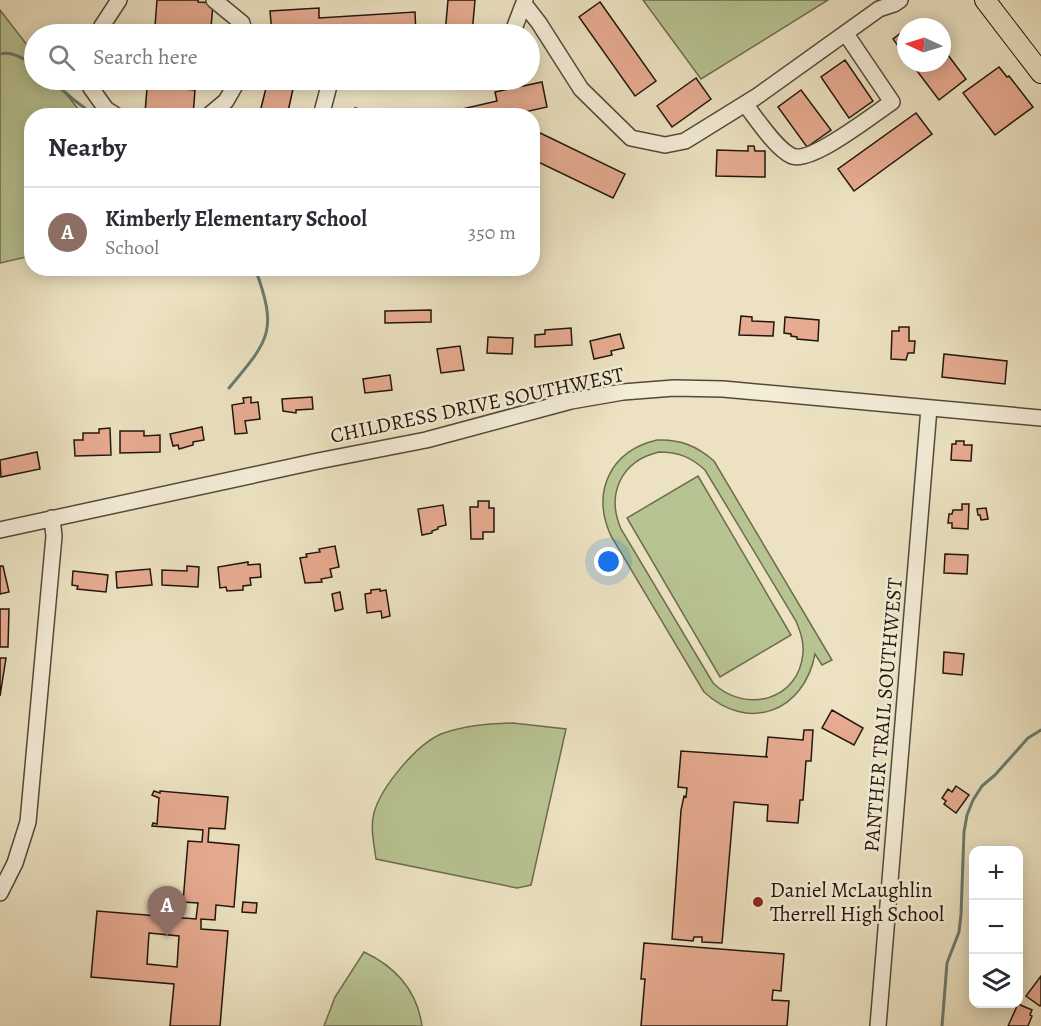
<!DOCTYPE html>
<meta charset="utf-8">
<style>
:root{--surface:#fff;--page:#f2f2f3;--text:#2b2b33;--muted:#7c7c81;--line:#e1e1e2;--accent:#b45309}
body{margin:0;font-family:Alegreya,serif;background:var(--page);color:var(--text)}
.controls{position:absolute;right:18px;bottom:18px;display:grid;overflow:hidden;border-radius:12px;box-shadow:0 3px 15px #0003}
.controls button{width:54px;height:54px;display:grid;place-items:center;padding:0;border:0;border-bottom:2px solid var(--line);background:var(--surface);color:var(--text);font:30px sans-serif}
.compass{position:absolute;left:897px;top:18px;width:54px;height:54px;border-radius:50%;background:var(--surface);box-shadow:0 3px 15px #0003;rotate:274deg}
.you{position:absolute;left:609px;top:562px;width:21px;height:21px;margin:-15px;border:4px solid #fff;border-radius:50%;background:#1a73e8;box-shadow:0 0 0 9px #1a73e833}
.badge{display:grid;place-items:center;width:39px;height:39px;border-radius:50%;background:var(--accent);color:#fff;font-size:20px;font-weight:700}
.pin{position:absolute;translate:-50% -50px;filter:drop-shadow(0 2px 3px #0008)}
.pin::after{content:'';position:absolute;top:32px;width:21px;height:18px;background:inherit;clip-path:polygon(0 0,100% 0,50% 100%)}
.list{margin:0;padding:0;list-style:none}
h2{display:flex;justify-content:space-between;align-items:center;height:78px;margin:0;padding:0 24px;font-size:26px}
h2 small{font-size:20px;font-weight:400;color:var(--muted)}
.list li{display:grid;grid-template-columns:39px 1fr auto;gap:18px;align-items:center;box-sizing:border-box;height:90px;padding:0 24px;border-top:2px solid var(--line)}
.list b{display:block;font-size:22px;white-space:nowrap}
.list p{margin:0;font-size:20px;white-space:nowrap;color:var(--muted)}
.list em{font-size:20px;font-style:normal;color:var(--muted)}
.icon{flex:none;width:33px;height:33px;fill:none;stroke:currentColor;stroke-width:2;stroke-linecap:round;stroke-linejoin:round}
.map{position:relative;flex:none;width:1041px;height:1026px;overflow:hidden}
.search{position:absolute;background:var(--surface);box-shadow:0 3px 15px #0003;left:24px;top:24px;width:516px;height:66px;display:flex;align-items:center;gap:15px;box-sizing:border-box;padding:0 21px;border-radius:33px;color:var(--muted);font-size:22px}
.panel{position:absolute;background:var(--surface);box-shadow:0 3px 15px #0003;left:24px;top:108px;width:516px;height:168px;border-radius:24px}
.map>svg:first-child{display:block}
</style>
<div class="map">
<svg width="1041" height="1026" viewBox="0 0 1041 1026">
<rect width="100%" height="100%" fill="#ece2c1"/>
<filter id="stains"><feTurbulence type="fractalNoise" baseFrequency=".00333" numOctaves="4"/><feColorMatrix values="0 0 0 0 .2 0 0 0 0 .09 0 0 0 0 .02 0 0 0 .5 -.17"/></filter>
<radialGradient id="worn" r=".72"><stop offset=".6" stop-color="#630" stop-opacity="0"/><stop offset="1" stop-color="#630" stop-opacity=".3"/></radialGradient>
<path fill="#b8c392" stroke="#6d6c50" stroke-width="1.5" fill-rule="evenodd" d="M643 0H828L701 79Z
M0 10 34 54V80H55L83 115 32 116 31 256 0 263Z
M657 440C680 439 697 446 714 461L832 660 822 665 815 654C804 712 748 733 704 692L611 536C591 492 610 451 657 440ZM659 452C678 452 691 457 705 470L796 621C800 631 804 641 803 653 799 701 745 714 713 683L621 529C606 494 621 461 659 452Z
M698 476 791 635 720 677 627 518Z
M513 723 566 729 531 885 517 888 376 859C374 844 370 828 374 813 381 787 416 745 441 734 465 725 488 724 513 723Z
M364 952C396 967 417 990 422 1026H324L335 997Z"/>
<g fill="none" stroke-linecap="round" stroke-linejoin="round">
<path stroke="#6a7b6c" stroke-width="3" d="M0 54C12 51 24 59 34 65
M51 80 74 100 95 116
M229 388C270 339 278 331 255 268
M942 1026 947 963 959 932 961 915 964 832 967 815 973 800 982 786 995 775 1028 738 1041 730"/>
</g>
<path fill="#e7ab91" stroke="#22160d" stroke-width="1.5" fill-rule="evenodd" d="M157 0H198V2L213 3 211 28 233 30V34H205L206 30 196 29V32L155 26Z
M448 0H475L472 34H445Z
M600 2 656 81 635 96 579 17Z
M319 8V18L415 12 416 34H272L270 11Z
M906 29V57L893 39Z
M942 47 966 79 939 100 911 63H942Z
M845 60 873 101 849 118 821 77Z
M999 67 1007 77 1009 76 1033 107 995 135 963 93Z
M696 78 711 99 672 127 657 106Z
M125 80H152V86L158 87V85L184 87V89L195 90 193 116H155L145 113 147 88 124 86Z
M268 80H295L287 116H259Z
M542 82 547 107 507 116H432L497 101 495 92Z
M801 90 831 130 807 147 778 107Z
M355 108 380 114V116H353Z
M916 113 932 134 854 191 838 169Z
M536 131 625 174 613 198 532 159V138Z
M748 146H754L755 151H765V177L716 176 717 150 748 151Z
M431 310V322L385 323V311Z
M741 316 752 317V321L774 322 773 336 739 335Z
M785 317 819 320 818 341 797 339V337L791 336V334L784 333Z
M899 327H909V341H915L914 353H908L906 360 891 359 892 331H899Z
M571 328 572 345 535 347V335L545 334V330Z
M620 334 624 348 611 351 612 355 594 359 590 341Z
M488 337 513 338 512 354 487 353Z
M460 346 464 370 441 373 437 349Z
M944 354 1007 361 1005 384 942 377Z
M390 375 392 390 365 393 363 379Z
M251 397V403L258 402 260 419 245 421 247 433 235 434 232 405 244 403 243 398Z
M312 397 313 409 296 410V413L283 411 282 399Z
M202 427 204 440 193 442V445L179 449 178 445 173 446 170 434Z
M110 428 111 455 75 456 74 440H83V433H99V429Z
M120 431H144V436L160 435V452L120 453Z
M956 441H964V445H972L971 461 951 460 952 444H956Z
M37 452 40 469 1 477 0 460Z
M478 501H489V508H494V532H483V539H471L470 507H478Z
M962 504H969L968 529 952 528V523H948L949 514H952L953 510H962Z
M443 505 446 525 438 527V529L432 531V533L422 535 418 509Z
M986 508 988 519 981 520 980 515H978L977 509Z
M335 546 339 567 330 569 332 577 321 579 322 582 305 583 300 558 307 557 306 554 320 552 319 549Z
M945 554 968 555 967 574 944 573Z
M248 562V565L260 564 261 577 250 578 251 585 243 586V590L227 591 226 587 220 588 218 567Z
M0 566H3L9 592 0 594Z
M187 566 199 567 198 587 162 585V570L187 571Z
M150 569 152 585 117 588 116 572Z
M73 571 108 575 106 592 77 589 78 586 72 585Z
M380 589V591L386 590 390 616 382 618 381 611 367 613 365 594 371 593V590Z
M340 592 343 609 335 611 332 594Z
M0 609H9L8 647H0Z
M944 652 964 654 962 675 943 673Z
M0 658H6L0 696Z
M832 710 863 728 854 745 822 728Z
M804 730H813L811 761H806L803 800H800L798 823 767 821 768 805 734 802 722 943 702 942V937H694L693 941 672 939 681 810 684 796 686 797 687 788 678 787 681 751 768 757H766L768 737 803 740Z
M956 786 969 795 956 813 944 804 946 801 942 798 948 789 952 792Z
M154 791 160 793V791L228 797 225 829 209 828 208 842 239 845 234 907 216 905 215 920 201 919V929L228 931 220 1026H170L174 984 91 977 97 911 196 919 198 903 183 902 188 841 202 842 203 830 152 826 153 823 157 824 159 798 152 795ZM149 933 179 936 177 967 147 964Z
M243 902 257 903 256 913 242 912Z
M644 943 784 954 781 991 773 990 772 1000 789 1001 787 1026H641L645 979H641Z
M1041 976V1005L1040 1006 1026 996Z
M1018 1004 1032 1010 1030 1015 1032 1016 1028 1026H1008Z"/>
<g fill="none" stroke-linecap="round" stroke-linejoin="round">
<defs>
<path id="minor" d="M214 0 242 23 245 34
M525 5 539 23 581 89 631 138 665 145 685 141 756 97 879 9 894 4 900 0
M100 34 102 26 119 0
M512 34 525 0
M92 80 91 88 106 109 117 116
M745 104C756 118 776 149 792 156 811 164 874 114 892 102L846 34
M208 116 226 101 238 80
M321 116 330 82 333 80
M0 530 318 461 426 440 571 401 623 392 674 388 723 389 1041 418
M0 893 15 863 28 822 54 536 52 518
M878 1026 929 408"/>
<path id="major" d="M985 0 1041 73"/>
</defs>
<use href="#minor" stroke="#54493a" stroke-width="18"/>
<use href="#major" stroke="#22160d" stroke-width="22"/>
<use href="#minor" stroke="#f3ecd7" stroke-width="15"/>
<use href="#major" stroke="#ece2c1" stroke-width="20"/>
</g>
<circle fill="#8f2418" stroke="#f3ecd7" stroke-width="2" cx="758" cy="902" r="6"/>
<g text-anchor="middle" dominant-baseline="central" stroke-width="5" stroke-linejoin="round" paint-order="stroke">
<g font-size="21" fill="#22160d" stroke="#f3ecd7">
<text transform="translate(477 405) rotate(-12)">CHILDRESS DRIVE SOUTHWEST</text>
<text transform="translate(883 715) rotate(-85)">PANTHER TRAIL SOUTHWEST</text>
</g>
<g font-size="21" fill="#22160d" stroke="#f3ecd7" text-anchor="start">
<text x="770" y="890">Daniel McLaughlin<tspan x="770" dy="24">Therrell High School</tspan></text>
</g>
</g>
<rect width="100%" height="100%" filter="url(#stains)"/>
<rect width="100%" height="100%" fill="url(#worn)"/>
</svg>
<div class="controls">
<button>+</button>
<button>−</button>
<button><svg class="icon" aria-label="layers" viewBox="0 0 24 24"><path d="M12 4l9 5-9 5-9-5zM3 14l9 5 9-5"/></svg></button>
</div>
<svg class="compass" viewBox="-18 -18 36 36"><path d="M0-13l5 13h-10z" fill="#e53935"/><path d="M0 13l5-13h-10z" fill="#7c7c81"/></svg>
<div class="you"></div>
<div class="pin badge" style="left:167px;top:936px;background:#8d6e63">A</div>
<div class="search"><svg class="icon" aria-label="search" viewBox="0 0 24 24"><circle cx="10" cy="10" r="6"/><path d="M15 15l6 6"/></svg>Search here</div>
<section class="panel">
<h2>Nearby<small></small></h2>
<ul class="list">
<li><span class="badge" style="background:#8d6e63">A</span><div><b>Kimberly Elementary School</b><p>School</p></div><em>350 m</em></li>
</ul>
</section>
</div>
